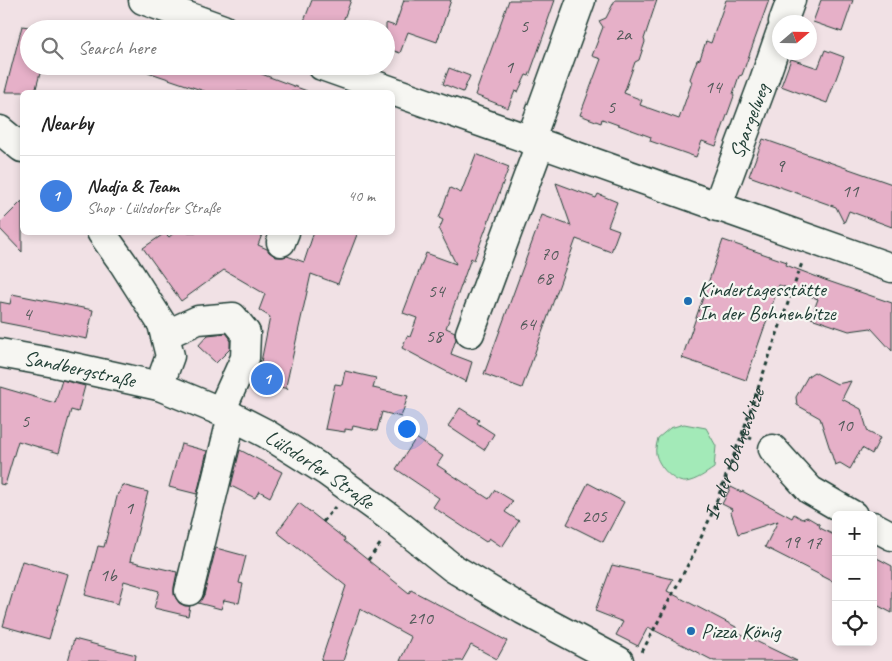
<!DOCTYPE html>
<meta charset="utf-8">
<style>
:root{--surface:#fff;--page:#f6f6f6;--text:#222;--muted:#767676;--line:#e0e0e0;--accent:#1f6fb2}
body{margin:0;font-family:Caveat,sans-serif;background:var(--page);color:var(--text)}
.controls{position:absolute;right:15px;bottom:15px;display:grid;overflow:hidden;border-radius:8px;box-shadow:0 2px 8px #0003}
.controls button{width:45px;height:45px;display:grid;place-items:center;padding:0;border:0;border-bottom:1px solid var(--line);background:var(--surface);color:var(--text);font:25px sans-serif}
.compass{position:absolute;left:772px;top:15px;width:45px;height:45px;border-radius:50%;background:var(--surface);box-shadow:0 2px 8px #0003;rotate:70deg}
.you{position:absolute;left:406px;top:428px;width:18px;height:18px;margin:-12px;border:4px solid #fff;border-radius:50%;background:#1a73e8;box-shadow:0 0 0 8px #1a73e833}
.badge{display:grid;place-items:center;width:32px;height:32px;border-radius:50%;background:var(--accent);color:#fff;font-size:16px;font-weight:700}
.pin{position:absolute;translate:-50% -50%;border:2px solid #fff;box-shadow:0 1px 5px #0006}
.list{margin:0;padding:0;list-style:none}
h2{display:flex;justify-content:space-between;align-items:center;height:65px;margin:0;padding:0 20px;font-size:21px}
h2 small{font-size:16px;font-weight:400;color:var(--muted)}
.list li{display:grid;grid-template-columns:32px 1fr auto;gap:15px;align-items:center;box-sizing:border-box;height:80px;padding:0 20px;border-top:1px solid var(--line)}
.list b{display:block;font-size:19px;white-space:nowrap}
.list p{margin:0;font-size:16px;white-space:nowrap;color:var(--muted)}
.list em{font-size:16px;font-style:normal;color:var(--muted)}
.icon{flex:none;width:28px;height:28px;fill:none;stroke:currentColor;stroke-width:2;stroke-linecap:round;stroke-linejoin:round}
.map{position:relative;flex:none;width:892px;height:661px;overflow:hidden}
.search{position:absolute;background:var(--surface);box-shadow:0 2px 8px #0003;left:20px;top:20px;width:375px;height:55px;display:flex;align-items:center;gap:12px;box-sizing:border-box;padding:0 18px;border-radius:28px;color:var(--muted);font-size:19px}
.panel{position:absolute;background:var(--surface);box-shadow:0 2px 8px #0003;left:20px;top:90px;width:375px;height:145px;border-radius:8px}
.map>svg:first-child{display:block}
</style>
<div class="map">
<svg width="892" height="661" viewBox="0 0 892 661">
<rect width="100%" height="100%" fill="#f1e1e5"/>
<filter id="ink" filterUnits="userSpaceOnUse"><feTurbulence type="fractalNoise" baseFrequency=".02" numOctaves="2"/><feDisplacementMap in="SourceGraphic" scale="10" xChannelSelector="R" yChannelSelector="G"/><feConvolveMatrix kernelMatrix="1 2 1 2 8 2 1 2 1" color-interpolation-filters="sRGB"/></filter>
<g filter="url(#ink)">
<path fill="#a3eab8" stroke="#619476" d="M684 424 706 428 716 446 714 468C705 474 697 480 686 482 673 483 658 465 656 454 655 449 657 443 658 438L670 428Z"/>
<path fill="#e6b0c8" stroke="#1f3d34" d="M312 0H351L340 29H301Z
M404 0H451L437 42 408 32 400 53 386 48V23L395 26Z
M509 0H555L547 23H548L529 76 526 75 518 92 515 91 508 108 475 95Z
M615 0H657L644 39 645 42 639 60 635 62 624 93 642 100 640 105 679 119 692 82 690 79 697 60 700 59 706 41 711 43 726 0H769L742 75 739 76 733 94 734 96 716 146 702 141 696 157 650 141 651 137 602 119 601 123 580 115 601 59 592 56 603 27 599 21 606 18Z
M821 0H853L842 32 813 22Z
M22 26 29 27V66H42L35 92H5Z
M825 50 844 57 827 103 781 86 791 59 818 68Z
M140 66H261L259 73 307 91V92H207L139 69Z
M449 68 470 76 463 92 443 84Z
M763 139 892 184V227L849 211 844 223 836 207 749 176Z
M476 154 509 167 474 260 471 258 446 328 455 332V336L456 339 451 354 472 362 466 382 402 348 407 336 410 337 417 318 403 313 426 253 456 264 439 230 443 220 439 218 450 188 461 193Z
M556 183 596 198 598 194 617 202 608 226 619 230 611 252 576 239 522 388 484 374 542 215 571 226Z
M22 201V252L0 229V223Z
M175 232H263L258 245 267 249 269 252 276 257H283L287 256 304 262 314 232H358L338 284 311 274 286 386 288 389 265 383 263 396 251 382 260 362H261L270 317 259 310 265 294 224 270 181 301 143 248 165 233 169 237Z
M723 240 787 262 786 265 825 280 892 303V351L871 328 849 331 811 318 818 299 779 285 746 380 682 358Z
M12 294 93 310 87 339 0 322V302L10 304Z
M226 333 230 338V349L216 363 198 346 208 335Z
M345 371 376 378 373 388 408 396 401 417 382 412 377 431 353 426 352 430 345 429V432L325 429 335 384 342 385Z
M814 372 837 384 851 381 842 399 861 409 868 432 880 438 872 454 862 448 850 469 840 463 835 465 820 418 797 405 796 397 808 376Z
M62 380 85 386 78 412 71 410 59 453 18 441 5 485 0 484V387L55 403Z
M460 408 479 420 477 423 494 434 484 450 448 426Z
M416 438 443 456 437 465 489 499 495 490 513 501 505 512 519 521 502 547 489 538 486 542 433 507 439 498 396 469Z
M181 444 207 451 197 494 169 487Z
M240 450 282 472 270 497 259 491 255 498 231 486Z
M588 483 624 502 603 542 567 524Z
M122 485 148 492 130 561 177 572 174 587V595L179 603 185 606H190L188 616 154 608 159 591 124 581 118 604 85 595 98 546 104 547 118 493H119Z
M731 487 741 492 742 491 792 518 794 514 802 519 807 517 819 524 820 528 836 536V583L765 547 778 521 738 534 731 512 732 509 722 504Z
M299 503 345 539 344 541 409 593 411 590 507 641 497 659 471 645 462 661H400L411 637 360 609 343 661H321L346 586 277 532Z
M216 548 246 556 239 583 243 584 239 603 224 600 221 609 198 603 204 595Z
M873 556 892 566V613L873 603Z
M22 561 68 574 49 639 3 626Z
M612 565 673 579 667 591 736 627 735 631 797 661H714L648 627 638 646 616 635 623 622 595 611Z
M74 639 136 655 135 661H68Z"/>
<g fill="none" stroke-linecap="round" stroke-linejoin="round">
<defs>
<g id="minor">
<path d="M143 0 223 29"/>
<path d="M783 22 791 0"/>
<path d="M322 66 892 268"/>
<path d="M0 130 22 148"/>
<path d="M530 141 581 0"/>
<path id="s2" d="M717 207 762 86 780 34"/>
<path d="M101 232 123 263 162 324 170 356 159 386"/>
<path d="M281 242 285 232"/>
<path d="M470 333 540 144"/>
<path d="M165 335 198 320 233 317 246 333 245 358 221 411"/>
<path id="s3" d="M0 353 55 363 159 386 232 416 265 433 327 472 388 516 453 568 523 610 619 661"/>
<path d="M773 449 810 490 853 515"/>
<path d="M873 526 892 536"/>
<path d="M189 591 232 416"/>
</g>
</defs>
<use href="#minor" stroke="#1f3d34" stroke-width="31"/>
<g stroke="#1f3d34" stroke-width="3" stroke-dasharray="4 4" stroke-linecap="butt">
<path d="M742 434 752 439"/>
<path d="M323 522 335 507"/>
<path d="M368 560 381 543"/>
<path id="s1" d="M642 652 692 557 710 518 742 434 802 263"/>
</g>
<use href="#minor" stroke="#f6f6f2" stroke-width="28"/>
</g>
</g>
<g fill="#1f6fb2" stroke="#f6f6f2" stroke-width="2">
<circle cx="688" cy="301" r="5"/>
<circle cx="691" cy="631" r="5"/>
</g>
<g text-anchor="middle" dominant-baseline="central" stroke-width="4.5" stroke-linejoin="round" paint-order="stroke">
<g font-size="19" fill="#515a59">
<text x="524" y="26">5</text>
<text x="623" y="34">2a</text>
<text x="509" y="67">1</text>
<text x="713" y="87">14</text>
<text x="611" y="107">5</text>
<text x="780" y="166">9</text>
<text x="850" y="191">11</text>
<text x="549" y="254">70</text>
<text x="544" y="278">68</text>
<text x="436" y="291">54</text>
<text x="27" y="314">4</text>
<text x="527" y="324">64</text>
<text x="434" y="336">58</text>
<text x="25" y="421">5</text>
<text x="844" y="425">10</text>
<text x="129" y="508">1</text>
<text x="594" y="516">205</text>
<text x="791" y="542">19</text>
<text x="813" y="543">17</text>
<text x="108" y="575">1b</text>
<text x="420" y="618">210</text>
</g>
<g font-size="21" fill="#1f3d34" stroke="#f6f6f2">
<text stroke="none"><textPath href="#s2" startOffset="92">Spargelweg</textPath></text>
<text stroke="none"><textPath href="#s3" startOffset="81">Sandbergstraße</textPath></text>
<text stroke="none"><textPath href="#s1" startOffset="219">In der Bohnenbitze</textPath></text>
<text stroke="none"><textPath href="#s3" startOffset="344">Lülsdorfer Straße</textPath></text>
</g>
<g font-size="21" fill="#1f3d34" stroke="#f6f6f2" text-anchor="start">
<text x="698" y="289">Kindertagesstätte<tspan x="698" dy="24">In der Bohnenbitze</tspan></text>
<text x="701" y="631">Pizza König</text>
</g>
</g>
</svg>
<div class="controls">
<button>+</button>
<button>−</button>
<button><svg class="icon" aria-label="locate" viewBox="0 0 24 24"><circle cx="12" cy="12" r="6"/><path d="M12 2v4M12 18v4M2 12h4M18 12h4"/></svg></button>
</div>
<svg class="compass" viewBox="-18 -18 36 36"><path d="M0-13l5 13h-10z" fill="#e53935"/><path d="M0 13l5-13h-10z" fill="#767676"/></svg>
<div class="you"></div>
<div class="pin badge" style="left:267px;top:379px;background:#3f7fe0">1</div>
<div class="search"><svg class="icon" aria-label="search" viewBox="0 0 24 24"><circle cx="10" cy="10" r="6"/><path d="M15 15l6 6"/></svg>Search here</div>
<section class="panel">
<h2>Nearby<small></small></h2>
<ul class="list">
<li><span class="badge" style="background:#3f7fe0">1</span><div><b>Nadja &amp; Team</b><p>Shop · Lülsdorfer Straße</p></div><em>40 m</em></li>
</ul>
</section>
</div>
